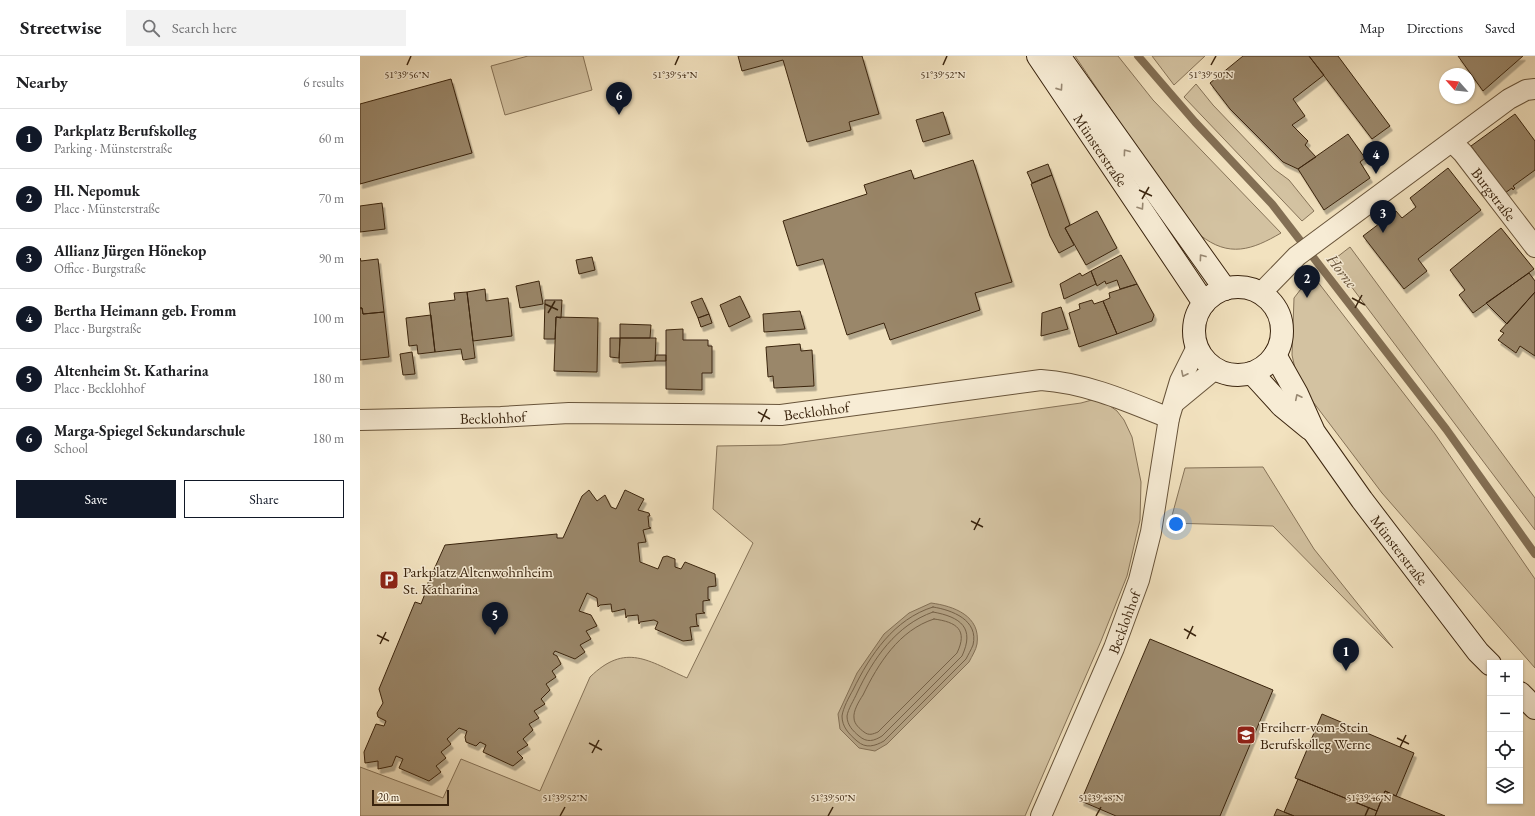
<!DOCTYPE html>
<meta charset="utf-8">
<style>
:root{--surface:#fff;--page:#f2f2f2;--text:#202124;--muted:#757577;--line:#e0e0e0;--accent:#111827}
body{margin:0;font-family:"EB Garamond",serif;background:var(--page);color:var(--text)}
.controls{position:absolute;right:12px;bottom:12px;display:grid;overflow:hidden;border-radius:0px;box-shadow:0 1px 3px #0004}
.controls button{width:36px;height:36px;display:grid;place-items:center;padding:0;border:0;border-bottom:1px solid var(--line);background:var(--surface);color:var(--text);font:20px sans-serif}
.compass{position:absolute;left:1079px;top:12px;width:36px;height:36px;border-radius:50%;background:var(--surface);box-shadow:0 1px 3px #0004;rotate:297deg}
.scale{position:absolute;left:12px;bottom:10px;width:77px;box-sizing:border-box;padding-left:4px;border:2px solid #3a240e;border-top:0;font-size:11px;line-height:14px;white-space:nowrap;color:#3a240e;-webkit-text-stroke:3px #f7ecd5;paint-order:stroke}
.you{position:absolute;left:816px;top:468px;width:14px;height:14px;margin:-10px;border:3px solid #fff;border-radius:50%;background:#1a73e8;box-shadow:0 0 0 6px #1a73e833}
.badge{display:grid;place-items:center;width:26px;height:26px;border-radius:50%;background:var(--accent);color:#fff;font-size:13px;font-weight:700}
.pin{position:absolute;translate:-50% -33px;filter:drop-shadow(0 1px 2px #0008)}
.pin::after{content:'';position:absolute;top:21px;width:14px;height:12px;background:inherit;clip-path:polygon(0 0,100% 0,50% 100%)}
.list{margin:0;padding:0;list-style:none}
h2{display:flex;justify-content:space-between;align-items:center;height:52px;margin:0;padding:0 16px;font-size:17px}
h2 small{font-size:13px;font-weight:400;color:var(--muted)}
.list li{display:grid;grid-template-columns:26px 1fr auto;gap:12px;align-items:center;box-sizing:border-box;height:60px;padding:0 16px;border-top:1px solid var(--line)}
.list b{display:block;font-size:15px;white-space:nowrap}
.list p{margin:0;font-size:13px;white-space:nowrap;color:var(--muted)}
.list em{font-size:13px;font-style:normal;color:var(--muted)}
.actions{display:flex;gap:8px;padding:12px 16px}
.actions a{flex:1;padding:9px 0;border:1px solid var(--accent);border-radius:0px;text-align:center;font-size:14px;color:var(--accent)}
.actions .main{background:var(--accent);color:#fff}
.icon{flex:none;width:22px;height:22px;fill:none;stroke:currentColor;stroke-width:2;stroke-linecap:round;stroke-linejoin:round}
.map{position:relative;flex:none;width:1175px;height:760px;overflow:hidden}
header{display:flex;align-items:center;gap:24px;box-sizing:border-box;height:56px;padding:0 20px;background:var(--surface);border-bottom:1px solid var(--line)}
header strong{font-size:19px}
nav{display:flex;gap:22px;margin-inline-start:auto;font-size:14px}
.search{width:280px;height:36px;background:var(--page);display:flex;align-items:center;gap:10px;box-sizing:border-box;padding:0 14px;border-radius:0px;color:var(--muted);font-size:15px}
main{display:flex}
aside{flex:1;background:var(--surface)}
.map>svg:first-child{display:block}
</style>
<header>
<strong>Streetwise</strong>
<div class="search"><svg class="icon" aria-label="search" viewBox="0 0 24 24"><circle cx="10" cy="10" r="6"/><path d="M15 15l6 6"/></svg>Search here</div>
<nav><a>Map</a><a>Directions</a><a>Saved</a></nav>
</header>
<main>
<aside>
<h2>Nearby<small>6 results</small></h2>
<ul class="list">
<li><span class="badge">1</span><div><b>Parkplatz Berufskolleg</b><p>Parking · Münsterstraße</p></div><em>60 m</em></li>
<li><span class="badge">2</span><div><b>Hl. Nepomuk</b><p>Place · Münsterstraße</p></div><em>70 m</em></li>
<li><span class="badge">3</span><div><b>Allianz Jürgen Hönekop</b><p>Office · Burgstraße</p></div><em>90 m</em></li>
<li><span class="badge">4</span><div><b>Bertha Heimann geb. Fromm</b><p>Place · Burgstraße</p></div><em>100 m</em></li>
<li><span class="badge">5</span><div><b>Altenheim St. Katharina</b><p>Place · Becklohhof</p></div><em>180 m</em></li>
<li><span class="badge">6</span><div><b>Marga-Spiegel Sekundarschule</b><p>School</p></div><em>180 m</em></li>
</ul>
<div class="actions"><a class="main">Save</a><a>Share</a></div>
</aside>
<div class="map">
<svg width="1175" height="760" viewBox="0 0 1175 760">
<defs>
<filter id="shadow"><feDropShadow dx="2.5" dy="4.5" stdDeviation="0" flood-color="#0004"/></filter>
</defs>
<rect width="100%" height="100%" fill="#f2e2bf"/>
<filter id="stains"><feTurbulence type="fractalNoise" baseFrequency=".005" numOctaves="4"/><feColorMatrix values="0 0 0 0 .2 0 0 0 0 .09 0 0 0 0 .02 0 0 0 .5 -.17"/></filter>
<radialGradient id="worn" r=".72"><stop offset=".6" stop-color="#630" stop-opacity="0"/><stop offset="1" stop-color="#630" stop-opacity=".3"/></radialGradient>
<path fill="#d3c2a1" stroke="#867358" d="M168 0H223L232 34 145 59 131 10Z
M715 0H758L793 44 921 177C892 194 869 202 840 179L765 74Z
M792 0H845L814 29Z
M836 28 853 49 914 113 929 124 954 155 942 165 824 41Z
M990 191 1175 442V474L972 205Z
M954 221 1075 378 1175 523V612L1022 437 938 326 932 299 934 242 944 229Z
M739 342 757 355 764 364 772 381 781 426 780 464 767 520 741 585 665 760H0V711L83 742 101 703 180 735 230 621C266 586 288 605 327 622L393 487 353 453 357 390 421 389 721 347Z
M903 411 954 493 1033 592 913 470 810 467 825 412Z"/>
<path fill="#b3a183" stroke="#836f54" d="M571 547C594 550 621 560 617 588 616 594 612 600 609 606L527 688 515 695 499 692 480 673 478 658 497 617 524 578 549 557Z"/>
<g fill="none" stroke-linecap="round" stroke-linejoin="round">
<path stroke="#766248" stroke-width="1" d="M573 551C592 554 619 564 613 589 611 594 608 599 606 603L524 685C515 690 506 693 497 685 489 678 482 671 482 660 483 652 489 641 493 634 510 599 534 563 573 551Z
M573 556C601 561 615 572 602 600L522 680C514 685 507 687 499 680 493 675 487 669 487 660 488 653 494 644 497 637 513 603 536 569 573 556Z
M574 563C597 566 608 574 597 597L518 676C513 678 509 680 504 676 500 673 494 668 494 662 493 655 499 645 503 639 518 608 539 574 574 563Z"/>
<path stroke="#836f54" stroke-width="8" d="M778 0 835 66 912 148 1086 373 1175 498"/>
</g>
<path fill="#9a876a" stroke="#3a240e" filter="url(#shadow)" d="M378 0H502L519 58 489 66 491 74 447 86 423 4 382 15Z
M883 0H949L964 19 933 43 945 60 932 69 948 85 945 89 956 101 938 113 923 106 870 53 850 27Z
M949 0H978L1030 70 1012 83Z
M1098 0H1163L1123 35Z
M91 23 112 97 0 128V48Z
M583 56 590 78 563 86 556 64Z
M1155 58 1175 85V114L1153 130 1155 132 1153 134 1152 132 1145 137 1111 90Z
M988 78 1005 102 1000 106 1010 122 964 154 938 113Z
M613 104 652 226 615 237 620 254 530 284 524 267 487 279 463 203 437 210 423 165 507 138 504 129 551 114 554 123Z
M688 108 692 119 672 127 667 116Z
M1088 112 1121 154 1058 203 1067 215 1044 233 1003 180 1036 155 1042 162 1056 151 1050 142Z
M692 119 710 169 705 172 714 189 699 197 690 180 671 128Z
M22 147 25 173 0 176V150Z
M737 155 757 192 726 209 705 172Z
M1141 172 1174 213 1113 257 1099 239 1105 234 1090 214Z
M761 199 777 228 760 233 757 224 746 228 745 225 737 230 731 215Z
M232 201 235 214 219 218 216 204Z
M0 202 1 205 18 203 24 256 3 258 2 252H0Z
M731 215 736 228 704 243 700 228 720 217 722 220Z
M1169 217 1175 225V236L1147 268 1126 247Z
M179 225 183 248 160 252 156 230Z
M777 228 794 259 792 265 757 278 743 245 750 242 749 237Z
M125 233 126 245 148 242 152 280 113 285 107 236Z
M107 236 115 302 103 304 101 293 75 296 69 247 95 244 94 237Z
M1175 236V300L1160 290 1156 297 1138 284 1144 277 1140 275Z
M380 240 390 261 369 271 360 249Z
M342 242 349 258 338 262 331 246Z
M185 244H202L201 262 196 261 195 283H184Z
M732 244 734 248 743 245 757 278 719 291 709 257 720 253 719 248Z
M701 251 708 273 681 280 682 257Z
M0 252H2L3 258 24 256 29 301 0 304Z
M440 255 445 273 404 276 403 258Z
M349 258 352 267 341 271 338 262Z
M71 259 75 296 58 298 57 289 49 290 46 262Z
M196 261 238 262 237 316 194 315Z
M260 268 291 269 290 282H260Z
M323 273V284H348V290H352V317H342V334L306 333V274Z
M250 282H260L259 302 250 301Z
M260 282H296L295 305 259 307Z
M440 288 441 295 452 294 454 330 414 332 413 320 408 321 406 291Z
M52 296 55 318 43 319 40 298Z
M296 299H306V305H295Z
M229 434 237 445 245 439 251 451 256 453 265 434 284 443 278 454 289 457 290 460H288L289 471 291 472 283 474 286 486 278 487 280 506 298 513 303 501 307 500 315 503V511L321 513 325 506 355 518 356 530 348 531V543L350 544 343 545V556L345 557 336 558 337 569 339 570 330 571 332 584 323 585 295 573 298 566 294 564 280 566 279 568 278 559 267 560 266 562 265 553 252 556 251 548 240 549 238 551 237 542 227 537 219 555 231 559 237 570 226 575 231 583 220 589 225 596 215 603 195 595 193 598 197 600 201 608 192 615 196 621 186 628 190 634 181 643 185 648 174 655 179 662 169 668 173 674 163 683 168 689 157 696 163 702 153 710 123 696 126 689 120 686 116 690 106 686 105 681 107 675 99 672 87 683 91 688 81 696 86 702 76 710 81 716 69 725 39 712 43 703 36 700 32 710 18 713V705L5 707 4 696 16 668 24 670 26 665 18 661 17 657 23 647 19 633 55 546 61 548 68 530 67 529 85 489 197 478V482H203L222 440Z
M790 583 913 634 860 760H756L721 745Z
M962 658 1054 697 1036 740 1025 735 1017 755 935 722Z
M938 723 1017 755 1015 760H934L924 756Z
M1025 735 1036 740 1085 760H1015Z
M917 753 924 756 934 760H914Z"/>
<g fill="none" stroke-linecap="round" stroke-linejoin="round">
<defs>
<g id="minor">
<path id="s1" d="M1092 86 1103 97 1175 191"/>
<path d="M901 237 937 200 1149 43 1166 34 1175 33"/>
<path d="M815 346 855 313"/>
<path id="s2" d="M0 364 141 361 209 357 421 359 681 324C726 327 767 345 809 362"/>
<path id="s3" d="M681 760 754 592 779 524 791 476 809 362 820 325 837 291"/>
</g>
<g id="secondary">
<path id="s4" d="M678 0 844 247"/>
<path d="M699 0 865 233"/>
<circle cx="878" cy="275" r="44"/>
<path id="s5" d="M915 299 937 338 954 376 1002 444 1118 596 1130 608"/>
<path d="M892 317 922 350 950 373"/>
<path d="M1160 637 1175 652"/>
</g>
</defs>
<use href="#minor" stroke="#68543a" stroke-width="22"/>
<use href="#secondary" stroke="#3a240e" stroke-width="24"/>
<use href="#minor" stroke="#f7ecd5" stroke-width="20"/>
<use href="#secondary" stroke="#f7ecd5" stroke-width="22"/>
</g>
<defs><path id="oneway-chevron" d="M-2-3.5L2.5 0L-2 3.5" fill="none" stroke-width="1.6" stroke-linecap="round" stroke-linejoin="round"/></defs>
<g stroke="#988872">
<use href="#oneway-chevron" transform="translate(700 32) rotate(55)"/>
<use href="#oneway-chevron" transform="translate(766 96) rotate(-126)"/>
<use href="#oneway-chevron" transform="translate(781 151) rotate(56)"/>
<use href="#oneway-chevron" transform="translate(842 201) rotate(-126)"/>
<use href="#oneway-chevron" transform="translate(824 318) rotate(116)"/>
<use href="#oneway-chevron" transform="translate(938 341) rotate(-116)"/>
</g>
<path fill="none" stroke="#3a240e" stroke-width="1.5" d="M47 9 51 0M315 9 319 0M583 9 587 0M851 9 856 0M779 134 792 140M782 143 789 131M992 242 1005 249M185 248 198 254M995 252 1002 239M188 257 195 245M398 356 410 363M401 366 407 353M611 465 623 471M614 474 620 462M824 573 836 580M17 579 29 585M827 583 833 570M20 588 26 576M1037 682 1049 688M229 687 242 694M1040 691 1046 679M232 697 239 684M200 760 205 751M468 760 473 751M736 760 741 751M1005 760 1009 751"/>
<defs>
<symbol id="parking-square" viewBox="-11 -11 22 22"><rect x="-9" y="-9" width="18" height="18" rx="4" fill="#8f2418" stroke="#f7ecd5"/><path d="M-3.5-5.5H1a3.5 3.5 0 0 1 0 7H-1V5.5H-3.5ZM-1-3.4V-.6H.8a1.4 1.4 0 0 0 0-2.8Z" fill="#fff"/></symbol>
<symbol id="school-square" viewBox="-11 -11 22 22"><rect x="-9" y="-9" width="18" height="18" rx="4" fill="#8f2418" stroke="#f7ecd5"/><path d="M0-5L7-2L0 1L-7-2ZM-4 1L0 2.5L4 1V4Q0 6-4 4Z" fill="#fff"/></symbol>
</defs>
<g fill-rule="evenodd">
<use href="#parking-square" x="18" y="513" width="22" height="22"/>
<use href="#school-square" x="875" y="668" width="22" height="22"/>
</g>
<g text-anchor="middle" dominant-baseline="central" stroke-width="3" stroke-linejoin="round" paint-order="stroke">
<g font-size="15" fill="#3a240e" stroke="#f7ecd5">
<text stroke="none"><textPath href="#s4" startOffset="113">Münsterstraße</textPath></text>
<text stroke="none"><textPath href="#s1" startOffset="67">Burgstraße</textPath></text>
<text stroke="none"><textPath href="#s2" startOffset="457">Becklohhof</textPath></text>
<text stroke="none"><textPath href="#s2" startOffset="133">Becklohhof</textPath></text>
<text stroke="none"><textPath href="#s5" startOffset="232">Münsterstraße</textPath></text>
<text stroke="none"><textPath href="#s3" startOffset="211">Becklohhof</textPath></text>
</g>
<g font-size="15" fill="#3a240e" stroke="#f7ecd5" text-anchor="start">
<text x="43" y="515">Parkplatz Altenwohnheim<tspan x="43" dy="17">St. Katharina</tspan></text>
<text x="900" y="670">Freiherr-vom-Stein<tspan x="900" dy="17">Berufskolleg Werne</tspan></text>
</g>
<g font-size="16" font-style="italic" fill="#645037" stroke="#f7ecd5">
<text transform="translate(982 215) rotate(52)">Horne</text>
</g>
</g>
<g font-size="10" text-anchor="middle" fill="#3a240e" stroke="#f7ecd5" stroke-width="3" stroke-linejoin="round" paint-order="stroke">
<text x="47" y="22">51°39'56"N</text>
<text x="315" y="22">51°39'54"N</text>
<text x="583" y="22">51°39'52"N</text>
<text x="851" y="22">51°39'50"N</text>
<text x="205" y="745">51°39'52"N</text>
<text x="473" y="745">51°39'50"N</text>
<text x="741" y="745">51°39'48"N</text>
<text x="1009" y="745">51°39'46"N</text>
</g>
<rect width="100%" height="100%" filter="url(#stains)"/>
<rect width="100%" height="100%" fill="url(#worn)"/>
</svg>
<div class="controls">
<button>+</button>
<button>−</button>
<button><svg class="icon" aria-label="locate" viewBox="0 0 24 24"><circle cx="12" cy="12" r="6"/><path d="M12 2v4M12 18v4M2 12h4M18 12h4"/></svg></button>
<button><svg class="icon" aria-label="layers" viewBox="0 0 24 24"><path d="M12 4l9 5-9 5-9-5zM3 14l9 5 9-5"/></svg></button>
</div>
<svg class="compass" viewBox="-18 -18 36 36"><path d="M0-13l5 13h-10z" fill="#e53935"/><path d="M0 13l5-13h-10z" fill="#757577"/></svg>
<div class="scale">20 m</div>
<div class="you"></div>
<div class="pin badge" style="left:986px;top:615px">1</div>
<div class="pin badge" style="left:947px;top:242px">2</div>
<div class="pin badge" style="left:1023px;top:177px">3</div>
<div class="pin badge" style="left:1016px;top:118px">4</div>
<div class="pin badge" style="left:135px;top:579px">5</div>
<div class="pin badge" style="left:259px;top:59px">6</div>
</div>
</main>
